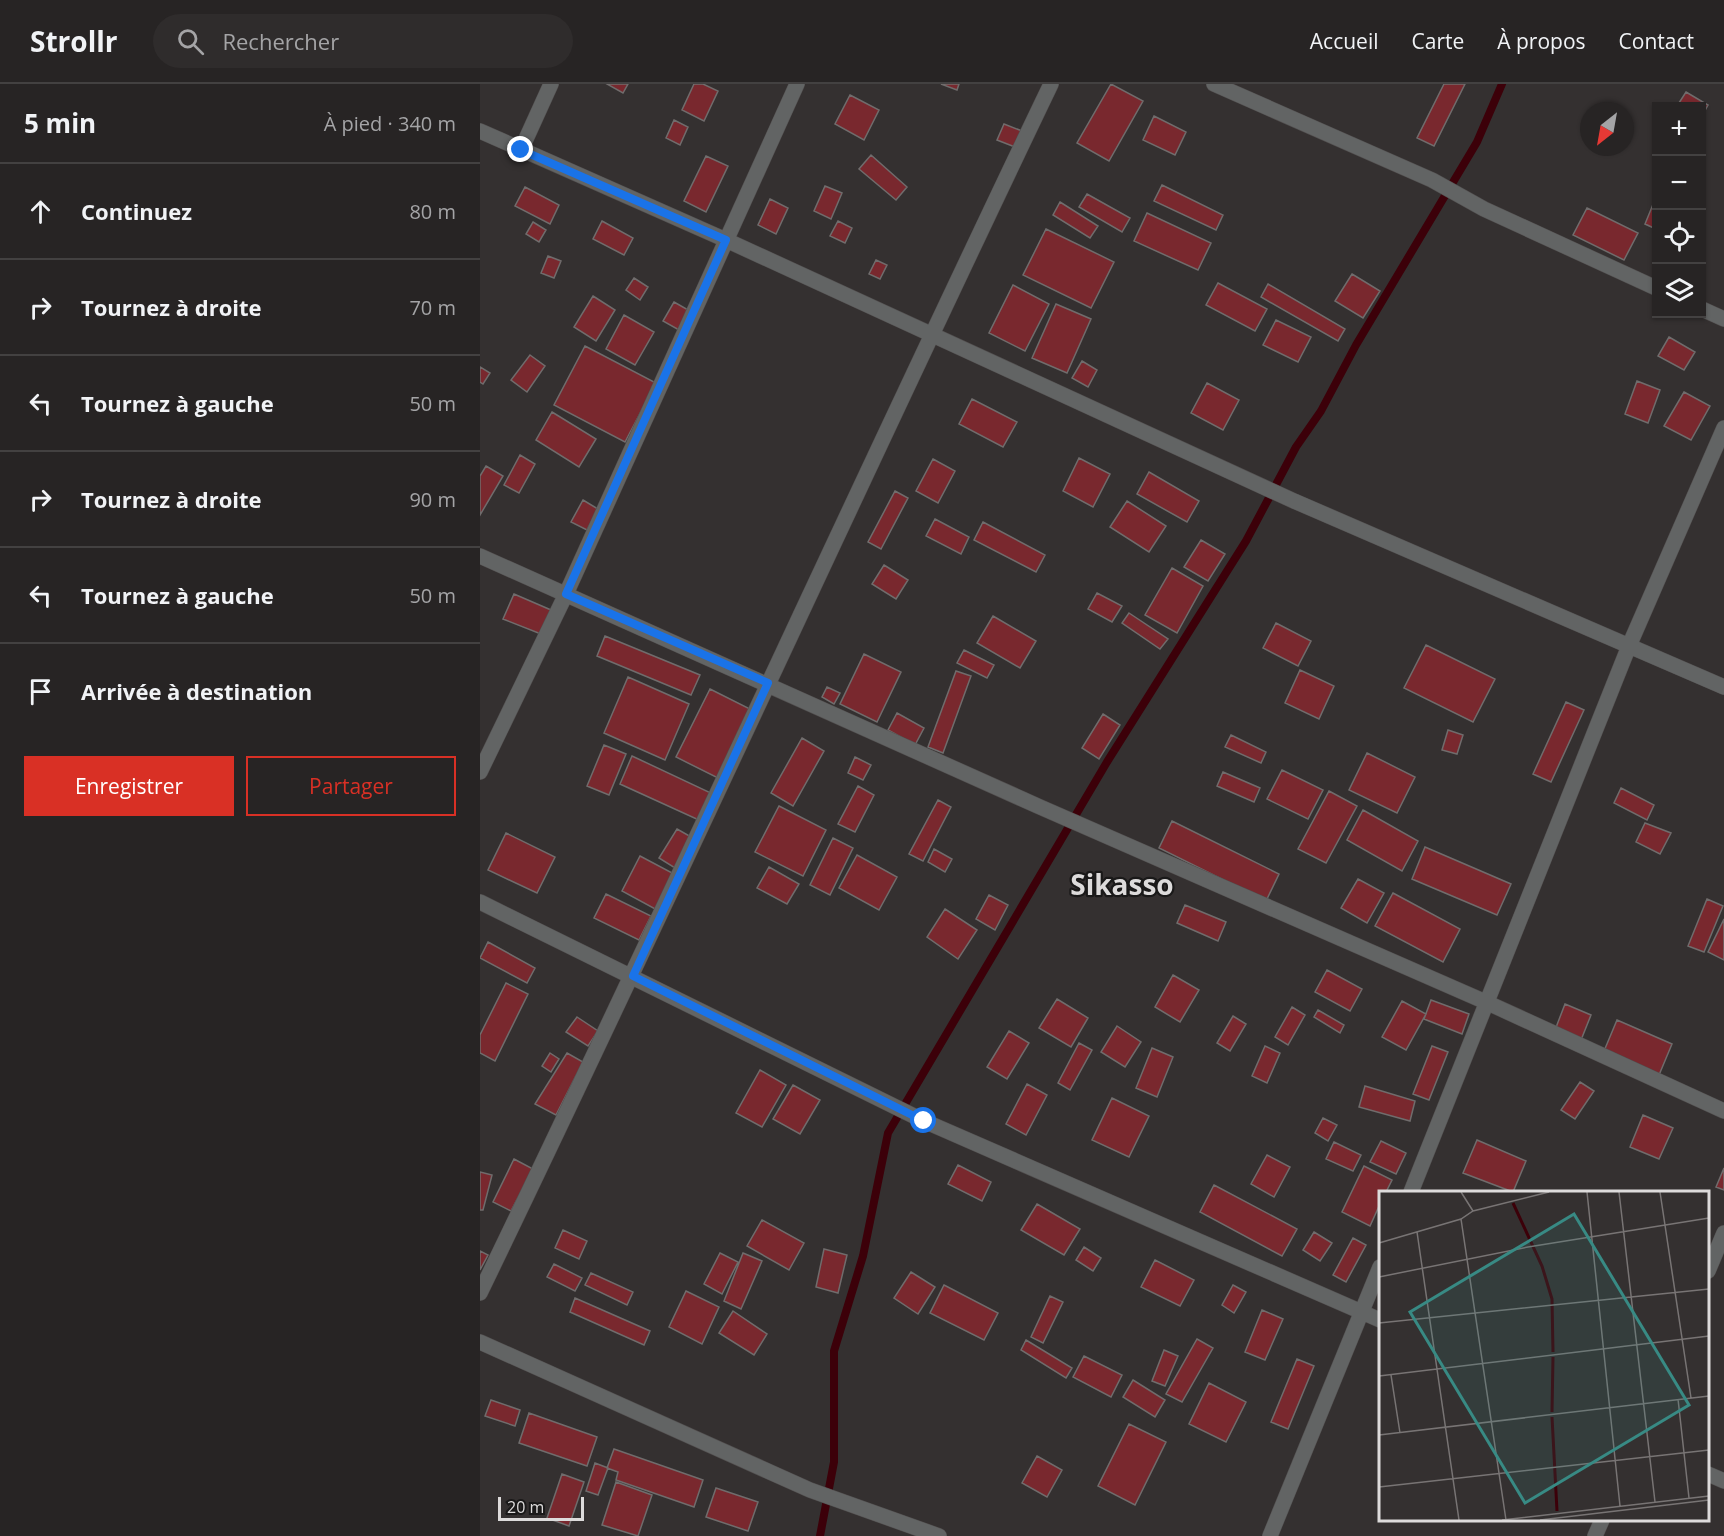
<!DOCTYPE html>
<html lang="fr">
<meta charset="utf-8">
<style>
:root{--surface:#272424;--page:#2f2c2c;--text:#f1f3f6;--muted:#a4a4a6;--line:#434141;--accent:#d93025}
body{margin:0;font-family:"Open Sans",sans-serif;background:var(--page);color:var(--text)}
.controls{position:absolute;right:18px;top:18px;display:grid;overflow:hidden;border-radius:0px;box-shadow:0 2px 4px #0004}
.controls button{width:54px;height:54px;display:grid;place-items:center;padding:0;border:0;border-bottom:2px solid var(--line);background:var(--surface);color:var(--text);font:30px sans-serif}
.compass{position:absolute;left:1100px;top:18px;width:54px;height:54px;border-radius:50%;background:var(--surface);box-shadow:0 2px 4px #0004;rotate:211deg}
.scale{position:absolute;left:18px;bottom:15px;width:86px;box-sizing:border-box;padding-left:6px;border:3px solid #dddbdb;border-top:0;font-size:16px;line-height:21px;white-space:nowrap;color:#dddbdb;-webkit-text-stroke:4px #1a1919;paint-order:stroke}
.stop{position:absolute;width:18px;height:18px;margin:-14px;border:4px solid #1a73e8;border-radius:50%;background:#fff}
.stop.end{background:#1a73e8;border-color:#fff;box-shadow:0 2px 6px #0008}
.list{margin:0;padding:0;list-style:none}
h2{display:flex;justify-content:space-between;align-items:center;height:78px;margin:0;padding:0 24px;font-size:26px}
h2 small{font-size:20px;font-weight:400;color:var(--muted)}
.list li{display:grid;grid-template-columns:39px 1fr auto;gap:18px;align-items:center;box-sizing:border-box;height:96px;padding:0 24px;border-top:2px solid var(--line)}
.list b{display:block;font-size:22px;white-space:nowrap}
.list em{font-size:20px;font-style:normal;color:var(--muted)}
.actions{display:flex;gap:12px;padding:18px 24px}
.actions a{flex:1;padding:14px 0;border:2px solid var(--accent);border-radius:0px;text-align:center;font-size:21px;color:var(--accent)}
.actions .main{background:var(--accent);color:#fff}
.icon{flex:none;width:33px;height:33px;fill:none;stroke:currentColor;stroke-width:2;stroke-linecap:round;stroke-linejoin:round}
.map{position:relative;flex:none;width:1244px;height:1452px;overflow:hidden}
header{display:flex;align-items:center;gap:36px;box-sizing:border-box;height:84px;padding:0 30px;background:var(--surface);border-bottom:2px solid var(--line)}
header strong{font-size:28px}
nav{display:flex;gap:33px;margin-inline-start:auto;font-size:21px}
.search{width:420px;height:54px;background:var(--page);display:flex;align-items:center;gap:15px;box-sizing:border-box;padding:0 21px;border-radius:33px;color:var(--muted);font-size:22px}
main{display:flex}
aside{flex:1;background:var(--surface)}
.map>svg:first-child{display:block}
</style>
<header>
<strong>Strollr</strong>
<div class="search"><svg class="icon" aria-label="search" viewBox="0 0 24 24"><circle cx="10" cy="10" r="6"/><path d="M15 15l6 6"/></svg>Rechercher</div>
<nav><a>Accueil</a><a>Carte</a><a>À propos</a><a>Contact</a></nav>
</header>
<main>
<aside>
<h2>5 min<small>À pied · 340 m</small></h2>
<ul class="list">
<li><svg class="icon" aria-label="ahead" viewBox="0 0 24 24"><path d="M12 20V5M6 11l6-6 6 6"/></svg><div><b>Continuez</b></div><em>80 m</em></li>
<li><svg class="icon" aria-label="right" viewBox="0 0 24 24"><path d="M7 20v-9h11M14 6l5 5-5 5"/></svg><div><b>Tournez à droite</b></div><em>70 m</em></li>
<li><svg class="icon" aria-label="left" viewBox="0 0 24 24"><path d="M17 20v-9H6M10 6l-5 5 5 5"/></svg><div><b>Tournez à gauche</b></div><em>50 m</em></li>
<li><svg class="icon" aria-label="right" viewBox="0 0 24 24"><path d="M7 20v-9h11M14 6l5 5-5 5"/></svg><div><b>Tournez à droite</b></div><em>90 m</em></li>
<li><svg class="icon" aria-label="left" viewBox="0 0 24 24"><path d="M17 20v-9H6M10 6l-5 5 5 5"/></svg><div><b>Tournez à gauche</b></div><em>50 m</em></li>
<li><svg class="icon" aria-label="arrive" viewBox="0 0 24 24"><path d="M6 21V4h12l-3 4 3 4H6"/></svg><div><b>Arrivée à destination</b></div></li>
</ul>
<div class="actions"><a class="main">Enregistrer</a><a>Partager</a></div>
</aside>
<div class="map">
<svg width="1244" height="1452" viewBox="0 0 1244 1452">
<rect width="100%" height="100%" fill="#343030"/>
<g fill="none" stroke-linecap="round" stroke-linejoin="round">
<path stroke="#3c0009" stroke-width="8" d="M340 1452 354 1378V1267L383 1172 408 1049 627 678 766 457 816 363 841 327 876 261 997 58 1022 0"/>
</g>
<path fill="#79282e" stroke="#706c6c" stroke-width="1.5" d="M127 0H148L143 9Z
M214 0H223L238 7 224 37 202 26Z
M461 0H479L477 6Z
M631 0 663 17 629 77 597 59Z
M964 0H985L954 62 937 54Z
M1206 8 1228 21 1222 32V22H1197Z
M370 11 399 26 384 56 355 40Z
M674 32 706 48 695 71 663 56Z
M194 36 208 43 200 61 186 54Z
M524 40 542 47 535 63 517 56Z
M391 71 427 103 416 116 379 85Z
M226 72 248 82 226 128 204 117Z
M682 101 743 131 736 146 674 117Z
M345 102 362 109 351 135 334 127Z
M45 103 79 121 70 140 35 122Z
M607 110 650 134 642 148 599 123Z
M1176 113V145L1165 140Z
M290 115 308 124 296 150 278 141Z
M580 118 618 142 610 154 573 131Z
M1107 124 1158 149 1144 176 1093 151Z
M667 129 731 159 718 186 654 157Z
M122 137 153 154 144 171 113 155Z
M358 137 372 144 365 159 350 152Z
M53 138 66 146 59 158 46 150Z
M566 145 634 178 611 224 543 191Z
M68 172 81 177 74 194 61 189Z
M396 176 407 181 400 195 389 190Z
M872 190 900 207 883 234 855 217Z
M154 194 168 203 160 216 146 206Z
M738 199 787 225 775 247 726 221Z
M788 200 865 245 858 257 781 213Z
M533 201 569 220 545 267 509 249Z
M113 212 135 226 116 257 94 243Z
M194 218 210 227 199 246 183 237Z
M576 220 611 235 587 289 552 274Z
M144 231 174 248 155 281 126 265Z
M796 236 831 253 818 278 783 261Z
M1189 253 1215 268 1204 286 1178 272Z
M105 262 176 299 145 358 74 321Z
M50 271 65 282 47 308 31 296Z
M602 277 617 286 608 303 592 294Z
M0 283 10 289 3 300 0 298Z
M1157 297 1180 306 1168 339 1145 330Z
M727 299 759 316 743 346 711 329Z
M1204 308 1230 322 1211 356 1184 342Z
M492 315 537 338 523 363 479 340Z
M72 328 116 355 99 383 56 356Z
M40 371 55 380 39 409 24 401Z
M599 374 630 390 613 423 583 407Z
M453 375 475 387 458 419 436 407Z
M6 382 23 392 0 431V392Z
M669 388 719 417 707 438 657 410Z
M415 407 428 414 401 465 388 458Z
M103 416 118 425 107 446 91 438Z
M647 417 686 442 669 468 630 443Z
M455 435 489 453 481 470 446 452Z
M503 438 565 471 556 488 494 456Z
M721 456 745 470 728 497 704 483Z
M404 481 428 496 416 515 392 500Z
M692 484 723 502 697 549 665 531Z
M617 509 642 522 632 538 608 525Z
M34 510 71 526 61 550 23 535Z
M649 529 688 555 680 565 642 539Z
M513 532 556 557 540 584 497 559Z
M796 539 831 557 818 582 783 564Z
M125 552 220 591 211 611 117 572Z
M946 561 1015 595 993 638 924 604Z
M484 566 514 581 507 594 477 579Z
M384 570 421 588 397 638 360 620Z
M820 586 854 602 839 635 805 619Z
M476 587 491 592 463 669 448 663Z
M148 593 209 620 185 676 124 649Z
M347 603 360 609 354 620 342 613Z
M230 605 272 626 238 694 196 673Z
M1086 618 1104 626 1071 698 1053 690Z
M417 629 444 644 435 661 408 646Z
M623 630 640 641 619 675 602 664Z
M968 646 983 651 977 670 962 666Z
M751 651 786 668 781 679 745 663Z
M322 654 344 667 313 722 291 709Z
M124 661 146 670 129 711 107 702Z
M887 669 935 693 917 729 869 706Z
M152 672 233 710 221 737 140 700Z
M375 673 391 681 383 696 368 689Z
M802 686 843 706 828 735 787 715Z
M743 688 780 704 774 718 737 702Z
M378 702 394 711 375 748 358 740Z
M1141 704 1174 721 1167 736 1134 719Z
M849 707 877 722 846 779 818 765Z
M458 716 471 723 443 777 429 770Z
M299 722 346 746 323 792 275 768Z
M883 726 938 757 922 787 867 756Z
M692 737 799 790 786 817 679 764Z
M1165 739 1191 749 1180 770 1156 758Z
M197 745 213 754 195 784 179 774Z
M26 749 75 773 57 809 8 786Z
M353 754 373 764 350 811 330 801Z
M945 763 1031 800 1017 831 932 795Z
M454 765 472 775 465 788 448 778Z
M377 771 417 793 399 826 359 804Z
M160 772 196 791 177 826 142 807Z
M289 783 319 800 307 820 277 804Z
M878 795 904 809 887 839 861 824Z
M913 809 980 845 963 878 895 842Z
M126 810 171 832 159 856 114 834Z
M509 811 528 821 515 846 496 835Z
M1227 815 1243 822 1224 868 1208 862Z
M705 821 746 838 738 857 697 839Z
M465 825 497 846 478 875 447 853Z
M1244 835V876L1228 868Z
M8 858 55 884 47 899 0 874Z
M847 886 882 905 870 927 835 908Z
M693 891 719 906 700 938 675 923Z
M26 899 48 910 15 977 0 969V951Z
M577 915 608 934 591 963 559 944Z
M951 916 989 930 982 950 944 935Z
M922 917 946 930 926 966 902 953Z
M1085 920 1111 931 1101 956 1075 946Z
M812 923 825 931 808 961 795 953Z
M838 926 864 941 860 949 834 933Z
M753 932 766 940 750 967 737 959Z
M97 933 118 947 108 962 86 948Z
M1137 936 1192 960 1179 991 1124 967Z
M637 942 661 958 645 983 621 968Z
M529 947 549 959 527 995 507 983Z
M599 959 612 966 590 1006 578 999Z
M785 962 800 969 787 999 772 992Z
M952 962 968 968 949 1016 933 1010Z
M672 964 693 973 677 1013 656 1004Z
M70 969 79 975 71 988 62 982Z
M87 969 103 978 76 1031 55 1020Z
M280 986 306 1001 282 1043 256 1029Z
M1100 998 1114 1007 1095 1035 1081 1026Z
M547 1000 567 1011 546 1051 526 1040Z
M313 1001 340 1016 320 1050 293 1035Z
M885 1002 935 1017 930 1037 879 1023Z
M632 1014 669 1032 649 1073 612 1056Z
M1163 1031 1193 1044 1179 1075 1150 1063Z
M843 1034 857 1041 848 1057 835 1049Z
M997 1056 1046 1077 1033 1108 983 1089Z
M901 1057 926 1069 916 1090 890 1078Z
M854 1058 881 1071 873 1087 846 1075Z
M787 1071 810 1083 794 1113 771 1100Z
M34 1075 53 1085 31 1127 13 1118Z
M478 1081 511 1098 502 1117 468 1100Z
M884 1082 912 1096 906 1108H900V1120L890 1142 862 1128Z
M1244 1084V1106L1236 1103Z
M0 1088 12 1091 3 1126H0Z
M734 1101 817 1145 802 1172 720 1128Z
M557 1120 600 1145 584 1171 541 1146Z
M282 1136 324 1159 309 1186 267 1162Z
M83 1146 107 1157 99 1175 75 1164Z
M834 1148 852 1159 840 1177 823 1166Z
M873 1154 886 1161 866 1198 853 1191Z
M604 1163 621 1174 613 1187 596 1176Z
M344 1165 367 1171 358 1209 336 1203Z
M0 1167 8 1171 0 1186Z
M240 1169 258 1178 242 1210 224 1200Z
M263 1169 282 1177 261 1225 244 1217Z
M675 1176 714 1196 700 1222 661 1203Z
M74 1180 102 1194 95 1207 67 1193Z
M431 1188 455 1203 438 1230 414 1214Z
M111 1189 153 1208 147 1221 105 1201Z
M464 1201 518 1229 504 1256 450 1229Z
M753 1201 766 1208 754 1229 742 1221Z
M206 1207 239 1223 222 1260 189 1243Z
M570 1212 583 1218 563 1259 551 1253Z
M95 1214 170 1247 164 1261 90 1228Z
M782 1226 803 1235 785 1276 765 1268Z
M253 1227 287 1250 274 1271 239 1249Z
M717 1255 733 1264 702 1318 686 1310Z
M546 1256 592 1284 586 1294 541 1266Z
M684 1266 698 1272 685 1302 672 1297Z
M604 1272 642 1291 631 1313 593 1293Z
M817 1275 834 1282 808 1345 791 1338Z
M653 1296 685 1316 675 1333 643 1313Z
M729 1299 766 1318 746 1358 709 1340Z
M11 1316 40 1326 35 1342 5 1332Z
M49 1329 117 1353 107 1382 39 1359Z
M649 1340 686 1358 655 1421 618 1402Z
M134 1365 223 1396 214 1423 136 1396 138 1388 127 1384Z
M557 1372 582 1386 567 1413 542 1399Z
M115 1379 128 1384 118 1411 106 1407Z
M82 1390 104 1398 89 1442 67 1434Z
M136 1398 172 1411 158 1452 122 1441Z
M236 1404 278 1418 268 1447 226 1433Z"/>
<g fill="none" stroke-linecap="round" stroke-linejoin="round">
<defs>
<path id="minor" d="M734 0 952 96 1004 125 1176 204
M0 47 246 156 814 417 1244 603
M41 66 71 0
M1222 225 1244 235
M0 472 560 723 1008 919 1244 1027
M0 688 86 510 317 0
M0 818 444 1037 900 1236
M931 1108 1149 562 1244 344
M1228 1187 1244 1149
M0 1209C194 808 378 402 571 0
M0 1258 330 1406 459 1452
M1228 1390 1244 1397
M790 1452 900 1183
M1115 1452 1122 1436"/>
</defs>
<use href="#minor" stroke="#524f4f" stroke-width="16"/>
<use href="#minor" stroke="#626464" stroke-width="15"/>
</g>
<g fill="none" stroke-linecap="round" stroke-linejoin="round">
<path stroke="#1a73e8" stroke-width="8" d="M41 66 246 156 86 510 288 599 153 892 444 1037"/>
</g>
<g text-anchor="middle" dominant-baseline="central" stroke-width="4.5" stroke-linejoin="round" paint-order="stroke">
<g font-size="28" font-weight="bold" fill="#dddbdb" stroke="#1a1919">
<text x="642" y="800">Sikasso</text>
</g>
</g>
<g transform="translate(899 1107)">
<rect width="330" height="330" fill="#343030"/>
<path fill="none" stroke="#3c0009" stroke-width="3" d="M134 12 163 75 173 108 174 161M173 221 174 166M173 226 178 320"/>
<path fill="none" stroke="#787474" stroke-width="1.5" d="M82 1 94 20M208 1 241 315M240 1 276 311M281 1 312 207M82 28 127 329M38 41 80 329M0 52 82 28 94 20 170 1M0 86 149 56 330 27M0 132 330 98M12 184 21 242M0 185 330 145M299 208 310 307M0 244 330 205M0 296 330 259M123 329 330 305M161 329 330 309"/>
<path fill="#388a84" fill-opacity="0.15" stroke="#388a84" stroke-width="3" d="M195 23 310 214 146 312 31 121Z"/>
<rect width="330" height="330" fill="none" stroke="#dddbdb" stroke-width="3"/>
</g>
</svg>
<div class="controls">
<button>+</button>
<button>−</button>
<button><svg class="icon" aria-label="locate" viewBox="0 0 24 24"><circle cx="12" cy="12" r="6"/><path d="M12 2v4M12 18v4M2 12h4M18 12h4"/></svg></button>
<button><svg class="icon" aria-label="layers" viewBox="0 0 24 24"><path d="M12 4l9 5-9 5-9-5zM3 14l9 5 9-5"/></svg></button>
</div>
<svg class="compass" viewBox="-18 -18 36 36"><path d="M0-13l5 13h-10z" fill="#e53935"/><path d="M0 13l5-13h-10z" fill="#a4a4a6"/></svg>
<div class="scale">20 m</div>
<div class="stop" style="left:444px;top:1037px"></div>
<div class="stop end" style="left:41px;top:66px"></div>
</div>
</main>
